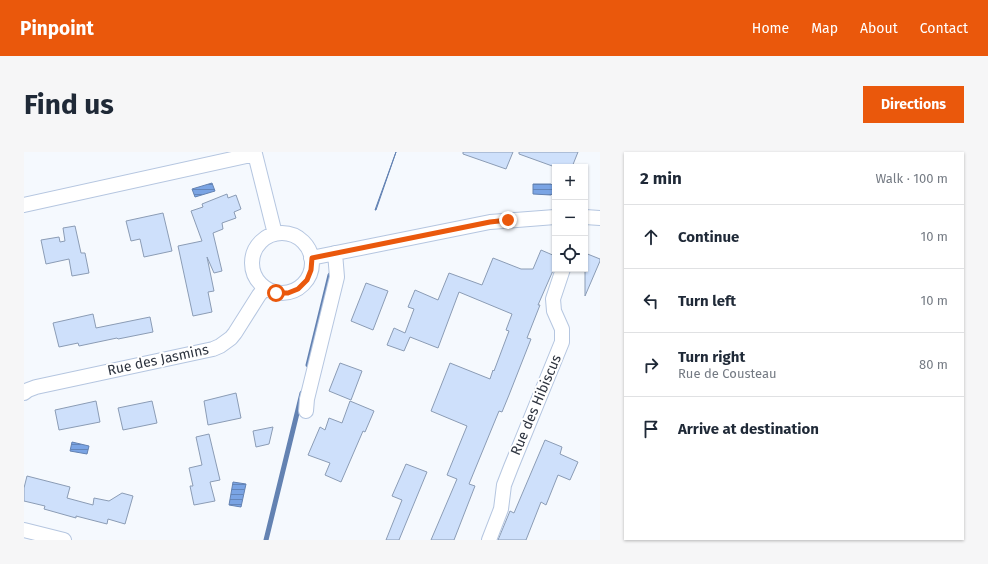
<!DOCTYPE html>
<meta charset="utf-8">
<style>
:root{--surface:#fff;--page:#f6f6f7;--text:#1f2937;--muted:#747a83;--line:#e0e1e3;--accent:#ea580c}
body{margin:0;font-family:"Fira Sans",sans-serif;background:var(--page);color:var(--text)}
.controls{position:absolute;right:12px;top:12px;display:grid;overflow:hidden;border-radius:0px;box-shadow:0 1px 3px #0004}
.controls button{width:36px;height:36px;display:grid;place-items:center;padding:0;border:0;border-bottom:1px solid var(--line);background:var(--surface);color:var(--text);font:20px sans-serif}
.stop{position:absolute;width:12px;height:12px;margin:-9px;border:3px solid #ea580c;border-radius:50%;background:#fff}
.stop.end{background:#ea580c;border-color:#fff;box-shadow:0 1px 4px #0008}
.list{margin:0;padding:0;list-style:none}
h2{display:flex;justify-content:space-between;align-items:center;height:52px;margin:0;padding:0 16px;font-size:17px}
h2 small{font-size:13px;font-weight:400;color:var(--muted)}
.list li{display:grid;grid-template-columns:26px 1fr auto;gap:12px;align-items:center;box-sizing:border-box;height:64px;padding:0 16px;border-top:1px solid var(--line)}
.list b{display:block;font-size:15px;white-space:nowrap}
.list p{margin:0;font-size:13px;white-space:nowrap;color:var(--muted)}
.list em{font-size:13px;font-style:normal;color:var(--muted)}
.icon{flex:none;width:22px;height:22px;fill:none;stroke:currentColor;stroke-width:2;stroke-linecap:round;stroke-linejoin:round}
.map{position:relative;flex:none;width:576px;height:388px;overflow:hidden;border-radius:0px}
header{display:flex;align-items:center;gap:24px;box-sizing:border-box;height:56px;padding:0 20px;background:var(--accent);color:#fff}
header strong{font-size:19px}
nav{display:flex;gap:22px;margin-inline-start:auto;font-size:14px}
.intro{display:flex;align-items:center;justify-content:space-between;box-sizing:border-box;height:96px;padding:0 24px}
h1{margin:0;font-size:28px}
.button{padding:10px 18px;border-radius:0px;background:var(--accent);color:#fff;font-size:14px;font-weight:700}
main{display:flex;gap:24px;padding:0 24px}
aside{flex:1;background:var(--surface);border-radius:0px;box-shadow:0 1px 3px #0004}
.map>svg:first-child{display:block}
</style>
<header>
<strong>Pinpoint</strong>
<nav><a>Home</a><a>Map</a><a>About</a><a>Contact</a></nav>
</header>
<div class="intro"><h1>Find us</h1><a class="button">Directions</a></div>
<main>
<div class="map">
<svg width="576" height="388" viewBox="0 0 576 388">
<defs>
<pattern id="water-rules" width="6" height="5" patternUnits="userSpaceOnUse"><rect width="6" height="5" fill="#7aa4e4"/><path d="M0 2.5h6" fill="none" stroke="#6486ba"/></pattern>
</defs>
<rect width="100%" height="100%" fill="#f5f9fe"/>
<path fill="url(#water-rules)" stroke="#6382b2" d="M372 0 352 58H351Z
M188 31 191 39 171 45 168 37Z
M509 32H527C532 36 531 39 527 43L509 42Z
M48 290 65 294 63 302 46 299Z
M209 330 222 332 217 355 205 353Z"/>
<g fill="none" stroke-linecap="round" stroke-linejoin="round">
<path stroke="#6382b2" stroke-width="5" d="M284 213 306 123
M242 388 278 241"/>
</g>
<path fill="#cee0fb" stroke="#8b9cb5" d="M439 0H489L482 17 439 2Z
M495 0H554L548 15H531L495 2Z
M203 42 204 46 212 43 217 57 210 60 212 66 198 71 199 77 189 81 198 119 190 121 183 105 190 139 184 140 188 160 169 164 154 94 178 89 167 59 179 55 178 52Z
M139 61 148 99 120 105 116 87 107 89 102 69Z
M51 74 57 101H61L65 121 48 124 45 107 22 112 17 88 35 85 36 90 41 89 39 76Z
M517 98 531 104V114L514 153H516L503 186 507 187 485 243 478 260 475 259 445 332 451 334 430 388H407L433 327 423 323 443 274 407 259 426 211 466 227 469 218 470 219 485 179 482 178 488 162 435 140 414 196 386 185 380 199 363 193 370 176 381 181 390 157 384 155 391 138 414 148 425 121 458 133 469 106 497 117H509Z
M561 101 576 107V109L561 144Z
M342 131 364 139 349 178 327 169Z
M69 162 72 176 126 165 129 180 94 187 93 186 55 194 54 191 35 195 29 171Z
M316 211 338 219 327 248 305 239Z
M212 241 217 266 184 273 180 249Z
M72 249 76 270 35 278 31 258Z
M128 249 133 271 99 278 94 256Z
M326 249 350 259 341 280 339 279 317 330 301 323 306 311 284 303 296 275 301 278 305 266 318 271Z
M249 275 245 292 232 295 229 279Z
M185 282 196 328 186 330 191 349 170 353 166 334H169L165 316 178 313 172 285Z
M521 288 538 295 536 302 554 310 546 328 534 323 522 353 517 350 502 388H474L486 359 490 361Z
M382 312 403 320 375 388H362L378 348 368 344Z
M3 324 46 335 43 346 69 353 70 346 85 349 98 341 109 344 101 372 84 367 83 372 52 364V366L20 357 21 354 0 349V336Z"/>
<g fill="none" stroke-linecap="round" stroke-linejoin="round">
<defs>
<path id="street" d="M0 53 231 2 251 82
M561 65 576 66
M228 111a30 30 0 1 1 60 0a30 30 0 1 1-60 0Z
M287 106 466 70 531 65
M0 241 4 238 12 235 189 197 196 194 207 186 211 181 235 143 241 136
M282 259 283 247 313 125 311 101
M0 378 40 388
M465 388 477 357 480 333 487 315 538 190V177L530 159 529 147 539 117"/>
</defs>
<use href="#street" stroke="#b5c6e0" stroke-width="16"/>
<use href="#street" stroke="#fff" stroke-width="14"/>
</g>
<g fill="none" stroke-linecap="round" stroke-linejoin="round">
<path stroke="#ea580c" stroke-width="5" d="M252 141H264L274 137 283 128 287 118 288 106 466 70 484 68"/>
</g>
<g text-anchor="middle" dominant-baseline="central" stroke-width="4" stroke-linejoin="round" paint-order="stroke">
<g font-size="14" fill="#2e343f" stroke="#fff">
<text transform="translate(134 208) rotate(-12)">Rue des Jasmins</text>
<text transform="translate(512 253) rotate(-67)">Rue des Hibiscus</text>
</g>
</g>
</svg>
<div class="controls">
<button>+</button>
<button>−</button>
<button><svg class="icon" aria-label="locate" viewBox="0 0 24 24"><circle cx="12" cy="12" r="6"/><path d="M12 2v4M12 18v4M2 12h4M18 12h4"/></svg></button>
</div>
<div class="stop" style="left:252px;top:141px"></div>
<div class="stop end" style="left:484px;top:68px"></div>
</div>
<aside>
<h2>2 min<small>Walk · 100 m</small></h2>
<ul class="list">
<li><svg class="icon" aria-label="ahead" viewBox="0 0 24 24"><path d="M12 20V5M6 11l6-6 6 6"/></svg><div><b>Continue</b></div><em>10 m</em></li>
<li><svg class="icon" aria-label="left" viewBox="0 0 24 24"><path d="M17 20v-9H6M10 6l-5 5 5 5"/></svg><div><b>Turn left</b></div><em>10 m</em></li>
<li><svg class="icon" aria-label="right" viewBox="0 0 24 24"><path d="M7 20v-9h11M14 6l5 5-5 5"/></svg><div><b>Turn right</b><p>Rue de Cousteau</p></div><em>80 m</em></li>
<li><svg class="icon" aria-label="arrive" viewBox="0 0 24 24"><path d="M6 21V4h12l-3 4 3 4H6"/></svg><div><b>Arrive at destination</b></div></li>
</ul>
</aside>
</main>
